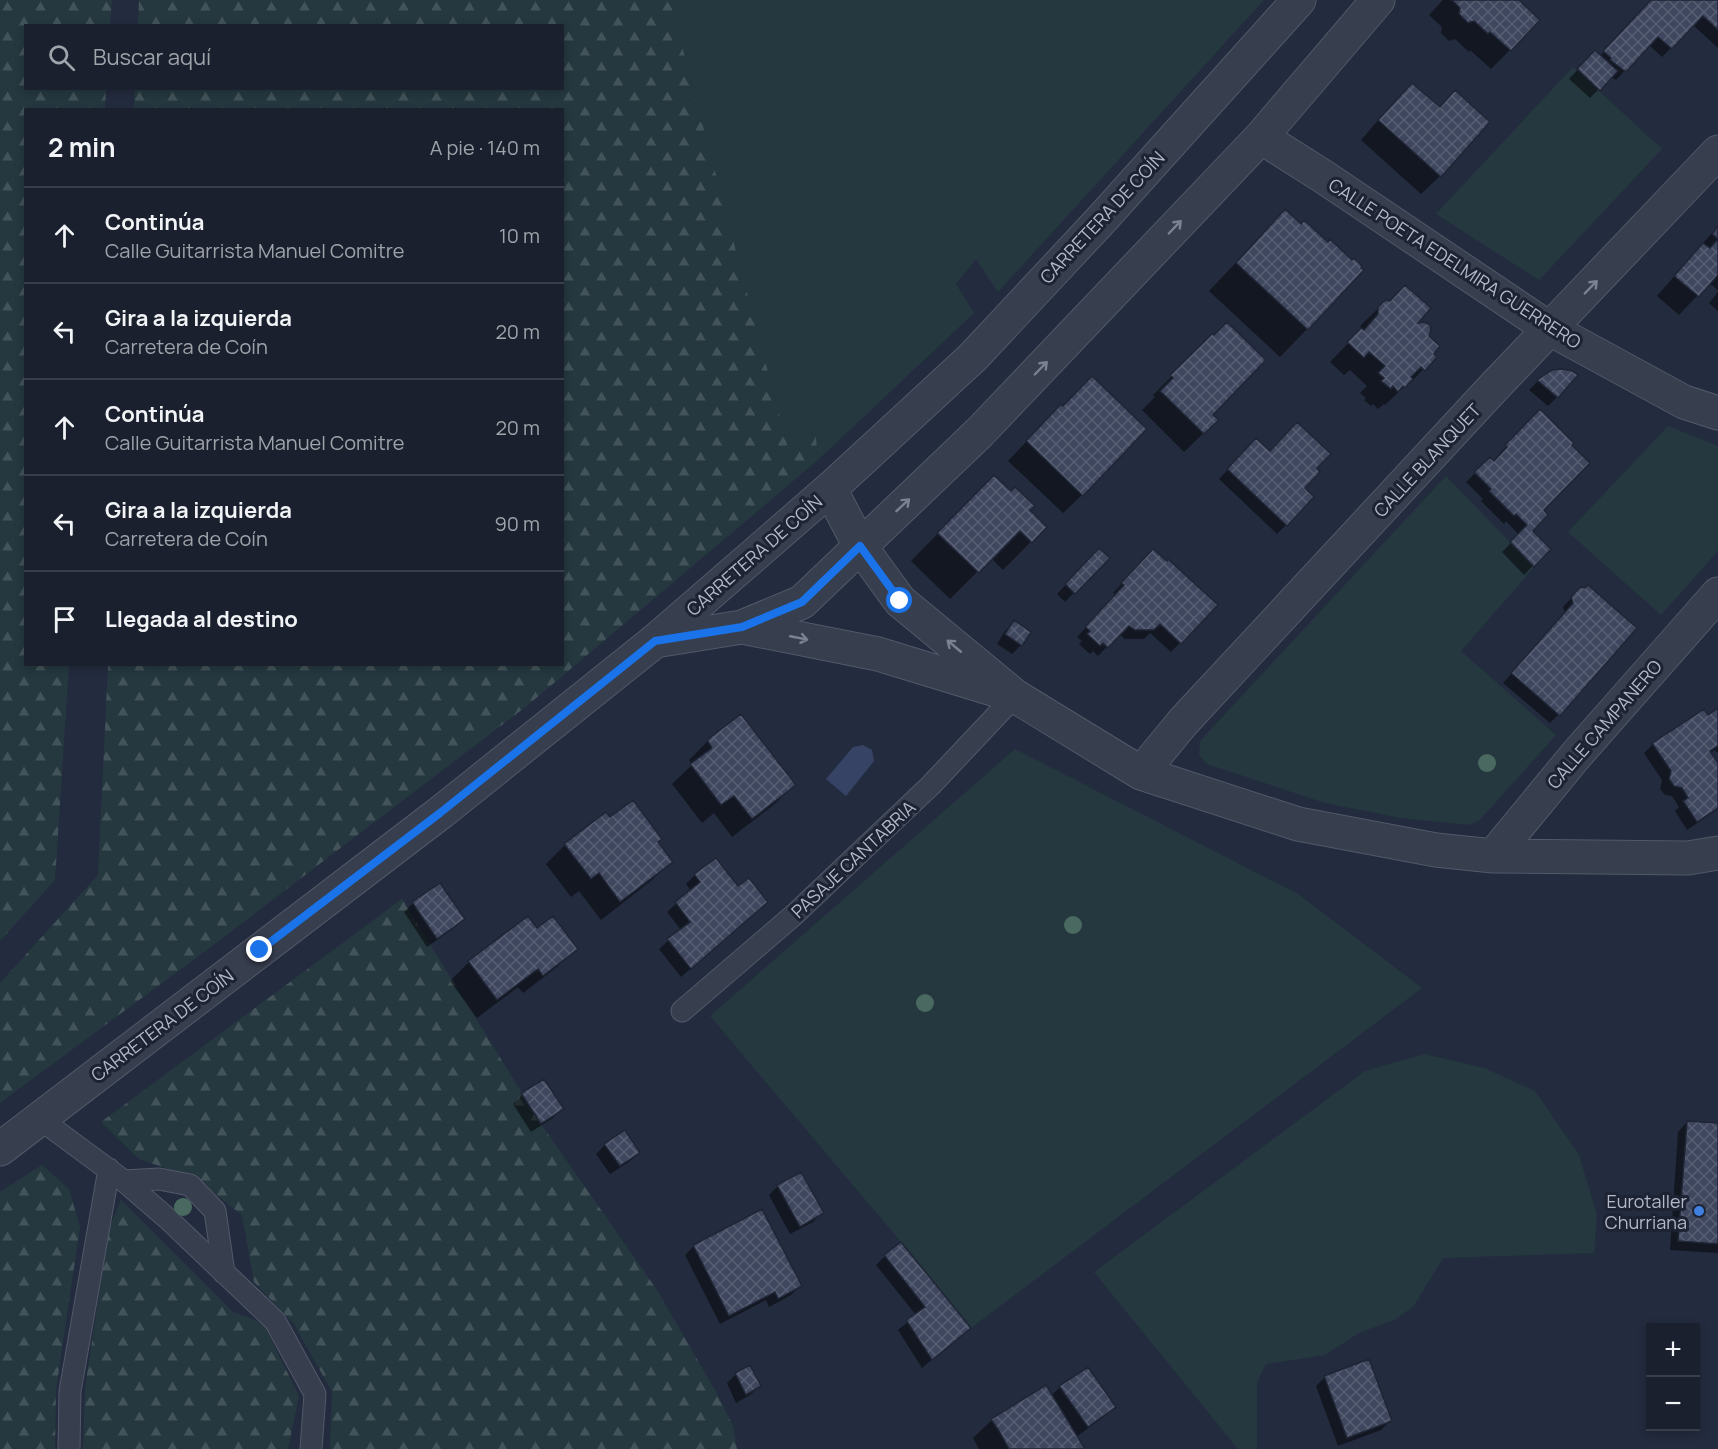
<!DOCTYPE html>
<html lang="es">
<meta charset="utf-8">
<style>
:root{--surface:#1a202e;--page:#272d3a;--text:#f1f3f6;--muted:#9fa3aa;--line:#383e4a}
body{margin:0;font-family:Manrope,sans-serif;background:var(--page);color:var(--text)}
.controls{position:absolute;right:18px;bottom:18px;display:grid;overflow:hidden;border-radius:0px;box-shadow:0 3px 9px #0003}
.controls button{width:54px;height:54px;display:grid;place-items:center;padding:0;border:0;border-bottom:2px solid var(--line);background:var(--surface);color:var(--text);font:30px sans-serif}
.stop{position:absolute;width:18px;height:18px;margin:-14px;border:4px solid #1a73e8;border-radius:50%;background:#fff}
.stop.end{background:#1a73e8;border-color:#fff;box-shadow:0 2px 6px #0008}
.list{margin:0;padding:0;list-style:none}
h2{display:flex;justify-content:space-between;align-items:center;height:78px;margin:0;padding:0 24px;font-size:26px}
h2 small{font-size:20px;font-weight:400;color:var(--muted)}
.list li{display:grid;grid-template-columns:39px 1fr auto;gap:18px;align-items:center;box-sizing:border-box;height:96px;padding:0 24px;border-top:2px solid var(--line)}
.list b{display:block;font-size:22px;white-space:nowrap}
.list p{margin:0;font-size:20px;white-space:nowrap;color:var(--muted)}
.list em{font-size:20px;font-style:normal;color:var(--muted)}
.icon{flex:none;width:33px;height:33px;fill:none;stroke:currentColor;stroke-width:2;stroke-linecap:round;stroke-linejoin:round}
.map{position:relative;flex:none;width:1718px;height:1449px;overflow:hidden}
.search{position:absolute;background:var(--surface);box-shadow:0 3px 9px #0003;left:24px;top:24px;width:540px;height:66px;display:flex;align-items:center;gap:15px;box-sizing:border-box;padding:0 21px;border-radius:0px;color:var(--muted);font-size:22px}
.panel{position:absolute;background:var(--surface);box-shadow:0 3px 9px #0003;left:24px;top:108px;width:540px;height:558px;border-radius:0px}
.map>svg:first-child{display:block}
</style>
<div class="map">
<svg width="1718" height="1449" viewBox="0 0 1718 1449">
<defs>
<pattern id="forest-firs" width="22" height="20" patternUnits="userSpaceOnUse" patternTransform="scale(1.5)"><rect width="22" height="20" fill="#25383f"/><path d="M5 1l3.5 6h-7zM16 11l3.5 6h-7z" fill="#425359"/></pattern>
<pattern id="building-cross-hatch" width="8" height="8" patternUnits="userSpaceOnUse" patternTransform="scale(1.5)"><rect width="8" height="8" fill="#3f475e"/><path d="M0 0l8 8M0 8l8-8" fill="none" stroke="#585f74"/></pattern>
</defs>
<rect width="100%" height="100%" fill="#232b3e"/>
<path fill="#25383f" d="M670 0H1264L998 292 976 259 956 284 974 313 818 460 815 426 788 449Z
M1573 67 1662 149 1539 280 1436 214Z
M1668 426 1718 446V551L1661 615 1568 532Z
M1446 476 1534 567 1461 651 1556 735 1480 820 1469 825 1401 818 1325 803 1207 764 1199 755 1200 741Z
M1015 749 1298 894 1422 988 971 1328 901 1242 710 1016Z
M1424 1054 1484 1068 1535 1091 1579 1155 1597 1215 1594 1253 1443 1258 1413 1307 1396 1319 1359 1333 1325 1355 1266 1364 1257 1382V1449H1238L1094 1272 1365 1071Z"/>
<path fill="url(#forest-firs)" d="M0 0H112L110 25 26 26V88L106 89 105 109 26 110V664L69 665 55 880 0 941Z
M139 0H670L788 448 815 425 818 460 528 705 212 946 0 1103V983L98 875 108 665 562 664V110L134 109 135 89 562 88V26L138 25Z
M402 899 541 1124 657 1290 716 1392 733 1426 737 1449H330L332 1392 294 1324 254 1282 242 1215 195 1178 139 1159 101 1122Z
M42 1165 69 1189 80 1227 56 1390 55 1449H0V1192Z
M121 1200 233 1312 263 1323 299 1396 288 1449H83L85 1388 109 1229Z"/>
<path fill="#374365" d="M863 745 872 750 874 761 846 796 826 779 853 747Z"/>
<path fill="#0007" d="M1443 0H1516L1510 50 1491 69 1470 50 1469 52 1455 39 1449 41 1441 33 1442 27 1429 15Z
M1652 0H1718V48L1693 25 1662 57 1649 45 1616 80 1611 77 1590 98 1569 79 1586 61 1600 56Z
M1393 103 1440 176 1421 194 1361 140Z
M1285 211 1307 329 1280 357 1209 291Z
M1718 226V290L1709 283 1679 315 1657 296Z
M1718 292V311L1709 303Z
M1383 304 1427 336 1432 354 1435 357 1405 388 1404 387 1385 405 1384 404 1378 409 1373 404 1371 406 1364 400 1366 398 1360 393 1367 386 1350 370 1344 375 1330 362 1360 331V327L1363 323Z
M1213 335 1211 415 1217 420 1184 452 1142 410 1155 397 1153 395Z
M1552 371 1557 397 1548 406 1529 390 1538 381Z
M1540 411 1531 531 1549 549 1524 575 1502 552 1519 535 1506 521 1504 524 1481 501 1483 499 1466 482 1490 459 1494 463 1499 457 1498 455Z
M1042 425 1082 495 1063 513 1008 461Z
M1247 449 1270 452 1315 468 1303 488 1286 525 1277 534 1219 479Z
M966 505 1028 510 1045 527 1003 570 991 558 950 599 911 561Z
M1153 551 1216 605 1171 652 1150 633 1144 639H1125L1119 634 1098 656 1093 651 1090 654 1079 644 1082 641 1077 637 1116 595 1113 593Z
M1108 558 1065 602 1057 594 1090 560Z
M1580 589 1559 714 1550 723 1503 683 1565 613 1563 607Z
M1014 622 1021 645 1012 654 997 644 1005 631Z
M1718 710V753L1715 750 1710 753 1718 765V809L1687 830 1675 811 1679 807 1672 796 1665 795 1660 789 1662 780 1644 753 1653 744Z
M741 716 794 785 776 803 732 837 714 813 702 823 672 784 692 765 689 760 708 741Z
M606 814 609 819 656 842 671 862 652 880 601 920 579 891 571 897 546 864 565 845Z
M695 875 757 911 681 977 659 949 681 930 667 912 691 891 686 884Z
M413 903 463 919 454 928 427 947 404 912Z
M528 918 537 930 576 948 557 967 523 993 518 987 477 1018 450 981 469 962Z
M522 1095 562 1108 553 1118 531 1132 513 1104Z
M1687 1122 1718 1125V1253L1670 1250 1678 1132Z
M605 1145 638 1153 629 1162 610 1174 596 1154Z
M778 1186 822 1213 813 1222 790 1234 769 1195Z
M694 1246 800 1286 791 1295 769 1307 766 1300 720 1324 685 1255Z
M885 1256 969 1328 922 1368 898 1330 916 1315 876 1265Z
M736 1374 760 1386 750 1395 736 1403 727 1383Z
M1325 1377 1390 1421 1381 1430 1338 1446 1316 1386Z
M1060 1387 1114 1407 1105 1416 1076 1437 1083 1449H979L973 1438 992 1420 1051 1396Z"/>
<path fill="url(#building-cross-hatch)" stroke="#1f2535" stroke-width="1.5" d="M1452 0H1519L1540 20 1511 51 1490 32 1488 34 1474 21 1468 23 1459 14 1460 8Z
M1651 0H1718V30L1703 16 1672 49 1658 37 1626 72 1610 60 1611 58 1603 51Z
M1595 50 1618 71 1600 91 1577 69Z
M1412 83 1440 107 1455 90 1490 122 1441 177 1378 120Z
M1285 209 1301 224 1304 220 1328 242 1330 239 1352 260 1354 258 1362 266 1361 268 1364 270 1308 330 1236 263Z
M1718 226V275L1699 297 1674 276 1703 243 1710 248 1718 239 1712 234Z
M1405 285 1431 308 1418 323 1424 322 1430 325 1431 330 1429 336 1440 346 1434 354 1437 357 1425 371 1421 367 1411 377 1413 379 1405 388 1403 386 1398 392 1393 386 1391 389 1381 381 1384 378 1378 373 1385 366 1369 352 1364 358 1347 342 1361 328 1364 330 1378 314V307L1382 303 1386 300 1390 301Z
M1227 322 1266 360 1213 415 1219 420 1204 434 1160 391 1173 378 1170 375 1213 333 1214 335Z
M1563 369 1572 371 1578 375 1558 398 1537 380 1552 370Z
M1092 376 1147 429 1083 496 1026 441 1061 404 1063 406Z
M1540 409 1574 443 1572 445 1590 463 1544 510 1548 515 1533 531 1551 549 1534 567 1510 542 1527 525 1516 514 1514 516 1489 491 1491 489 1474 472 1490 457 1494 461 1507 447 1505 445Z
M1297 422 1331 454 1317 468 1320 472 1305 488 1314 497 1287 526 1227 469 1256 438 1270 451Z
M994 475 1011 491 1015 487 1035 506 1030 510 1047 527 1032 543 1020 531 979 573 937 533Z
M1099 548 1110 558 1075 594 1065 584Z
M1153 549 1167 561 1168 559 1218 605 1181 644 1160 624 1154 630H1135L1129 626 1108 648 1103 643 1100 646 1087 634 1090 631 1085 627 1124 585 1121 583Z
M1588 585 1637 628 1560 716 1511 673 1573 603 1571 597 1580 587 1585 588Z
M1014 620 1031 632 1022 646 1005 634Z
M1718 708V746L1710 751 1718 763V808L1697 822 1683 801 1688 798 1682 788 1674 786 1669 779 1671 771 1652 743 1704 709 1708 715Z
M741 714 796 785 752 819 734 796 721 805 690 764 712 748 707 740Z
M633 800 662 839 658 842 673 862 620 902 599 873 591 879 564 844 606 812 610 817Z
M716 858 738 886 749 878 768 902 691 969 667 939 690 922 675 902 700 882 694 874Z
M440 883 465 919 437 939 412 902Z
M528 916 537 928 553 916 578 949 543 976 538 969 497 1000 468 961Z
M544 1079 564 1109 541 1124 521 1093Z
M1687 1121 1718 1123V1244L1678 1241Z
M625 1130 640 1153 620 1166 604 1144Z
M801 1172 824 1213 800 1227 777 1185Z
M762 1209 802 1286 778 1299 775 1292 729 1316 693 1245Z
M901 1242 971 1328 932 1360 906 1320 925 1307 884 1255Z
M1369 1359 1392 1421 1347 1438 1324 1376Z
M750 1365 761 1386 746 1395 735 1373Z
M1088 1367 1116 1407 1088 1427 1059 1386Z
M1046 1385 1054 1398 1085 1449H1009L999 1431 991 1419Z"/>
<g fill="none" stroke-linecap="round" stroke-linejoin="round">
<defs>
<path id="service" d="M682 1011 795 914 931 785 1015 696
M40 1119 124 1181 168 1219 275 1321 315 1394 311 1449
M124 1181 159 1179 190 1185 215 1211 224 1273
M69 1449 70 1391 109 1169"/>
<path id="minor" d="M1261 137 1324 177 1550 329 1684 402 1718 413
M830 489 860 546 900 601 1015 696 1141 773 1298 824 1436 850 1493 856 1688 858 1718 853
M742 627 802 602 979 433 1261 137 1378 0
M655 641 742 627 878 654 999 691
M1141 773 1183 722 1494 387 1718 152
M1493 856 1577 754 1718 594"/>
<path id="tertiary" d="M0 1149 440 813 655 641 830 489 973 357 1101 220 1299 0"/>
</defs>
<use href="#service" stroke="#525969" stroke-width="23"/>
<use href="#minor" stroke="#525969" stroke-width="35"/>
<use href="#tertiary" stroke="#525969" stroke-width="35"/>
<use href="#service" stroke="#373e4e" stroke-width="21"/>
<use href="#minor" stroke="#373e4e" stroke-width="33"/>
<use href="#tertiary" stroke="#373e4e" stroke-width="33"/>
</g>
<g fill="#4a6960">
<circle cx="1487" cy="763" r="9"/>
<circle cx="1073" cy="925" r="9"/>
<circle cx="925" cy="1003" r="9"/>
<circle cx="183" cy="1207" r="9"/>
</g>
<defs><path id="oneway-shaft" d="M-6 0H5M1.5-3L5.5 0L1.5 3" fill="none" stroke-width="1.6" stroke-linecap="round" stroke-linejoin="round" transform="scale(1.5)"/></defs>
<g stroke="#7b8292">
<use href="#oneway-shaft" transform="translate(1175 227) rotate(-46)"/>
<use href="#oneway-shaft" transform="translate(1591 287) rotate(-46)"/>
<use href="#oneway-shaft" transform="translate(1041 368) rotate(-46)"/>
<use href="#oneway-shaft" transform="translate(903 505) rotate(-43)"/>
<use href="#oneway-shaft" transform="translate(799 638) rotate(11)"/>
<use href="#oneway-shaft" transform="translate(954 646) rotate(-140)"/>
</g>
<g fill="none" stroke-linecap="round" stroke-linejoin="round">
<path stroke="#1a73e8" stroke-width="8" d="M260 950 440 813 655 641 742 627 802 602 860 546 900 601"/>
</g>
<circle fill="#3f7fe0" stroke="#1d2333" stroke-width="2" cx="1699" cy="1211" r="6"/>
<g text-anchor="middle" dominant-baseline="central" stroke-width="6" stroke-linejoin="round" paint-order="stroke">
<g font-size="18" fill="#b3b9c9" stroke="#1d2333">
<text transform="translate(1102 217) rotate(-47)">CARRETERA DE COÍN</text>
<text transform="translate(1455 263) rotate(33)">CALLE POETA EDELMIRA GUERRERO</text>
<text transform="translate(1427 460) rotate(-47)">CALLE BLANQUET</text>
<text transform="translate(754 555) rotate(-41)">CARRETERA DE COÍN</text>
<text transform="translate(1604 724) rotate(-49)">CALLE CAMPANERO</text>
<text transform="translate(853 859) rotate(-43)">PASAJE CANTABRIA</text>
<text transform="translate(162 1025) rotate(-37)">CARRETERA DE COÍN</text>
</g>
<g font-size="18" fill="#b3b9c9" stroke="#1d2333" text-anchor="end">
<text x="1687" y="1201">Eurotaller<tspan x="1687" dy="21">Churriana</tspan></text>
</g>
</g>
</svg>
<div class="controls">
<button>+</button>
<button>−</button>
</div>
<div class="stop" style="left:900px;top:601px"></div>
<div class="stop end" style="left:260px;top:950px"></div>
<div class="search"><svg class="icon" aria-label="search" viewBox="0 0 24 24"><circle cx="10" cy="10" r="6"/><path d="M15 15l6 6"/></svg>Buscar aquí</div>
<section class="panel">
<h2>2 min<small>A pie · 140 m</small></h2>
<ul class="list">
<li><svg class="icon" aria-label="ahead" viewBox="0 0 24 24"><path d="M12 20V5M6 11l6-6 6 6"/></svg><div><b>Continúa</b><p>Calle Guitarrista Manuel Comitre</p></div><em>10 m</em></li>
<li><svg class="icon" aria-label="left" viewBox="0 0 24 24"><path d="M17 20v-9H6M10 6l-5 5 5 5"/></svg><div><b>Gira a la izquierda</b><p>Carretera de Coín</p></div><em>20 m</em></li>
<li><svg class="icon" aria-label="ahead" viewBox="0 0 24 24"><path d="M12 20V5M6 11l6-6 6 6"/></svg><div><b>Continúa</b><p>Calle Guitarrista Manuel Comitre</p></div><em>20 m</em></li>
<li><svg class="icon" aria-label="left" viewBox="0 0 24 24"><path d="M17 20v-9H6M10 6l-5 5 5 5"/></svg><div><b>Gira a la izquierda</b><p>Carretera de Coín</p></div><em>90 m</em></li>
<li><svg class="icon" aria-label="arrive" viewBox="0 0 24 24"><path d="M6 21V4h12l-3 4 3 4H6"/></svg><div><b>Llegada al destino</b></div></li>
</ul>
</section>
</div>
